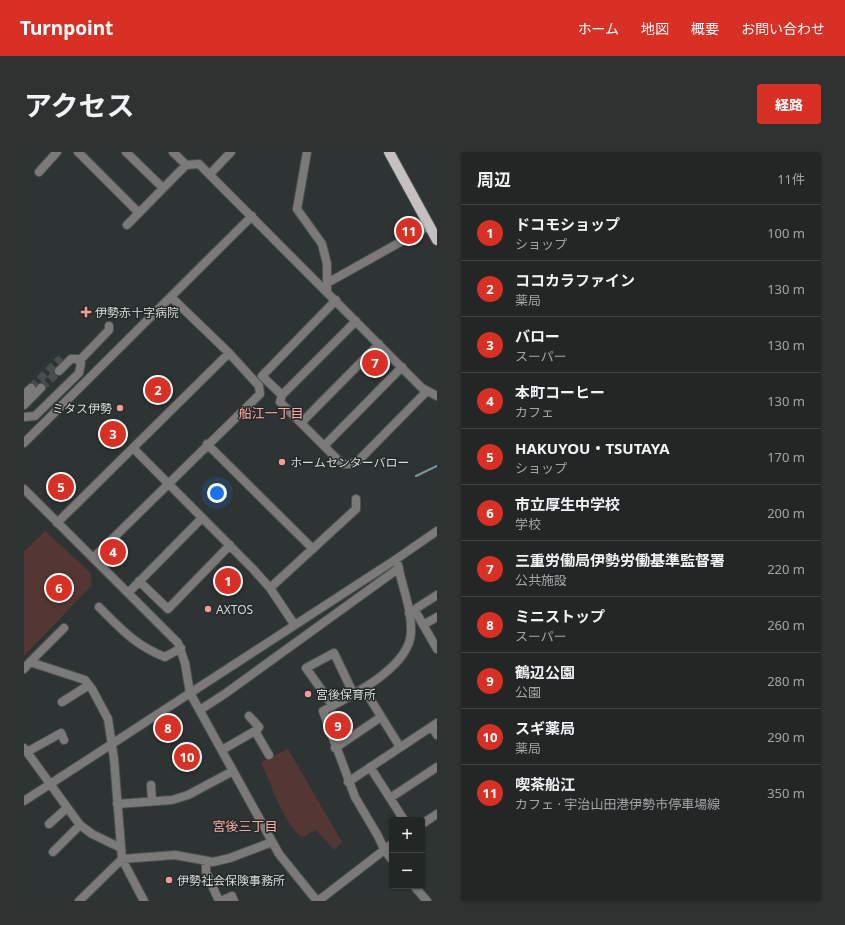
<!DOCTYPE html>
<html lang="ja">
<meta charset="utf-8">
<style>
:root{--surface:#222726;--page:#2e3332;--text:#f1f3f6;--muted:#a2a5a7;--line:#3f4443;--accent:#d93025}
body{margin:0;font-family:"Noto Sans","Noto Sans JP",sans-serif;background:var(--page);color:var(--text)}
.controls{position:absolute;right:12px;bottom:12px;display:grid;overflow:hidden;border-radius:4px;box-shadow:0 1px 3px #0004}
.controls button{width:36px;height:36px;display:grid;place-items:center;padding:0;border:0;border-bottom:1px solid var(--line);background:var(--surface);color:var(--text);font:20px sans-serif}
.you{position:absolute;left:193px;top:341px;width:14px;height:14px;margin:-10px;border:3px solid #fff;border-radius:50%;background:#1a73e8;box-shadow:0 0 0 6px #1a73e833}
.badge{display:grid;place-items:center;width:26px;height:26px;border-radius:50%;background:var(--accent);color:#fff;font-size:13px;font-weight:700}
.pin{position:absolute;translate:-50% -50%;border:2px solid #fff;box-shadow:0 1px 4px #0006}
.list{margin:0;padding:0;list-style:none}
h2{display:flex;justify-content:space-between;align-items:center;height:52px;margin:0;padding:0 16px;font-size:17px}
h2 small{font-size:13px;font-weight:400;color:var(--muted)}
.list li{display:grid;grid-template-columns:26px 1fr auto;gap:12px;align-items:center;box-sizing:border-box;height:56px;padding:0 16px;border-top:1px solid var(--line)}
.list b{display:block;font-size:15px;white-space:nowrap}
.list p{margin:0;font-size:13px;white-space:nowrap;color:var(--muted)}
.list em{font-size:13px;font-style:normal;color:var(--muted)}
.map{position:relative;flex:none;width:413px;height:749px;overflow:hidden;border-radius:4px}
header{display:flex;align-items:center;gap:24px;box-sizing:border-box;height:56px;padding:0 20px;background:var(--accent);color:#fff}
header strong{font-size:19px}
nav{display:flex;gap:22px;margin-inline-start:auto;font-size:14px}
.intro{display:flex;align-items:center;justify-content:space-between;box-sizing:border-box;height:96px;padding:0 24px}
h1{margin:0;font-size:28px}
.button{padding:10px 18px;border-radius:4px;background:var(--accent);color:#fff;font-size:14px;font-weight:700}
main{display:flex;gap:24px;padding:0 24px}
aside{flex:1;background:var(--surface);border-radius:4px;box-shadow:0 1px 3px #0004}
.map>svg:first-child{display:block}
</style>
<header>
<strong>Turnpoint</strong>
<nav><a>ホーム</a><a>地図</a><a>概要</a><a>お問い合わせ</a></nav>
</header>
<div class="intro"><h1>アクセス</h1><a class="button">経路</a></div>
<main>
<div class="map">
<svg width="413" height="749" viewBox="0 0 413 749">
<rect width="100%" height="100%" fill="#2e3433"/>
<path fill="#543635" d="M21 379 67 421 68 433 0 504V400Z
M310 557 328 583 316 590 313 589 304 564 305 560Z
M264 597 318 690 310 698 292 678 278 685C261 674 246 630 237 610Z"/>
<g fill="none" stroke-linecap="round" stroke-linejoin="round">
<path stroke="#769c9a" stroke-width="2" d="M392 324 413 314"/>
<path stroke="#474d4c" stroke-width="8" stroke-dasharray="8 4" stroke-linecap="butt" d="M7 236 37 206
M17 236 35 219"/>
<defs>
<path id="minor" d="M54 0 115 61
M102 0 139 36
M149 0 162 13
M283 0 273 57 298 92 303 112V139
M15 20 33 0
M186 22 207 0
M103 73 162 13 175 12 398 236 413 244
M305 130 405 74
M332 169 258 243 256 250 318 312H326L333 310 403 239
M55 209 85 178V174
M0 243 7 236
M258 243 238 224 312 148
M0 253 17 236
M0 265 11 264 55 221 57 211 53 207H47L35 219
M277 271 355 192
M0 291 228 64
M183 292 289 397
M300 294 378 215
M109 296 229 417 246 436 270 472
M0 337 154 491 161 511 166 541 255 702 293 749
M33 371 205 201
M69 406 236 242 235 234 205 201 147 145
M115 429 144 457 206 393
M246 436 332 357V347
M104 441 178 366
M75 455C97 477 112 494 141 505L157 496
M385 461 393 462 413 497
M385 461 413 443
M399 473 413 465
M6 510 40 476
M0 517 6 510 61 528 68 537 84 567 90 607 98 707 120 749
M340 537 376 595
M38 550 65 533
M309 554 282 516 310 501 330 543
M176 558 202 541 375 416
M225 564 235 575 232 580
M408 575 413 583
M0 596 56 673 68 682 97 696
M311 596 357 565
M198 598 231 579 245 603
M3 600 37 581 40 588
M346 615 380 668
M324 630 413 571
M127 633 128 649
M366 646 413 615
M0 649 371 408 413 379
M93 652 148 648 164 643 209 619
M25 672 43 656
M398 672 413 662
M29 700 56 673
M368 708 360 697 354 684 331 645 299 559C326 544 386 516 387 480 388 457 378 435 374 413L371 408
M182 710V720L195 749
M390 734 403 749
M55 749 98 707 151 703 189 710 206 706 248 690
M197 749 208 744 210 749
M294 749 368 692"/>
<path id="major" d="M365 0 413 88"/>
</defs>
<use href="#minor" stroke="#4c5251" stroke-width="10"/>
<use href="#major" stroke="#4c5251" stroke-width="12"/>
<use href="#minor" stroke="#7c7979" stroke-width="8"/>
<use href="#major" stroke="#c6c0c0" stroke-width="10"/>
</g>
<g fill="#f59b99" stroke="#242a29" stroke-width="1.5">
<path d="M60 154h4v4h4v4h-4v4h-4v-4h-4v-4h4z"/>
<circle cx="96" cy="256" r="4"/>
<circle cx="258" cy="310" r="4"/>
<circle cx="184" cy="457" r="4"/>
<circle cx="284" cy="542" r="4"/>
<circle cx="145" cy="728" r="4"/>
</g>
<g text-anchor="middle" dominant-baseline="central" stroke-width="3" stroke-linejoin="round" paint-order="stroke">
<g font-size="12" fill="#d6dad9" stroke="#242a29" text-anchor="start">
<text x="71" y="160">伊勢赤十字病院</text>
<text x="88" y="256" text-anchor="end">ミタス伊勢</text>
<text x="266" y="310">ホームセンターバロー</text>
<text x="192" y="457">AXTOS</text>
<text x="292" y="542">宮後保育所</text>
<text x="153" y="728">伊勢社会保険事務所</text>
</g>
<g font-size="13" fill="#ffaaa8" stroke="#242a29">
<text x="247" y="261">船江一丁目</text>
<text x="221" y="674">宮後三丁目</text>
</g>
</g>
</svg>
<div class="controls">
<button>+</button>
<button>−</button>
</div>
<div class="you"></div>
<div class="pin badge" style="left:204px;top:429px">1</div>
<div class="pin badge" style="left:134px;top:238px">2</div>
<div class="pin badge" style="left:89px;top:282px">3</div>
<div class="pin badge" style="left:89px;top:400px">4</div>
<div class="pin badge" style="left:37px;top:335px">5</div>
<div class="pin badge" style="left:35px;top:436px">6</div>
<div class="pin badge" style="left:351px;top:211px">7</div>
<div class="pin badge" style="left:144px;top:576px">8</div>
<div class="pin badge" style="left:314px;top:574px">9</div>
<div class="pin badge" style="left:163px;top:605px">10</div>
<div class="pin badge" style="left:385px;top:79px">11</div>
</div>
<aside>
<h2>周辺<small>11件</small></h2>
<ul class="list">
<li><span class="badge">1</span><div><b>ドコモショップ</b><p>ショップ</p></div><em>100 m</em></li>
<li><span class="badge">2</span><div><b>ココカラファイン</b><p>薬局</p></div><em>130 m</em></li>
<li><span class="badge">3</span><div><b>バロー</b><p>スーパー</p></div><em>130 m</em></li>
<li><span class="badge">4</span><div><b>本町コーヒー</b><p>カフェ</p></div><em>130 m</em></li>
<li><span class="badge">5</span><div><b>HAKUYOU・TSUTAYA</b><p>ショップ</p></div><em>170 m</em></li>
<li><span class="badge">6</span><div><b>市立厚生中学校</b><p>学校</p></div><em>200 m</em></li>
<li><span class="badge">7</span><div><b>三重労働局伊勢労働基準監督署</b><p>公共施設</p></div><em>220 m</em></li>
<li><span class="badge">8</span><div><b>ミニストップ</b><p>スーパー</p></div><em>260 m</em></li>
<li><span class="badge">9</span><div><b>鶴辺公園</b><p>公園</p></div><em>280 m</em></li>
<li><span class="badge">10</span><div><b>スギ薬局</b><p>薬局</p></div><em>290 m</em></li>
<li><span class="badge">11</span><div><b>喫茶船江</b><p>カフェ · 宇治山田港伊勢市停車場線</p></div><em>350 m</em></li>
</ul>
</aside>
</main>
